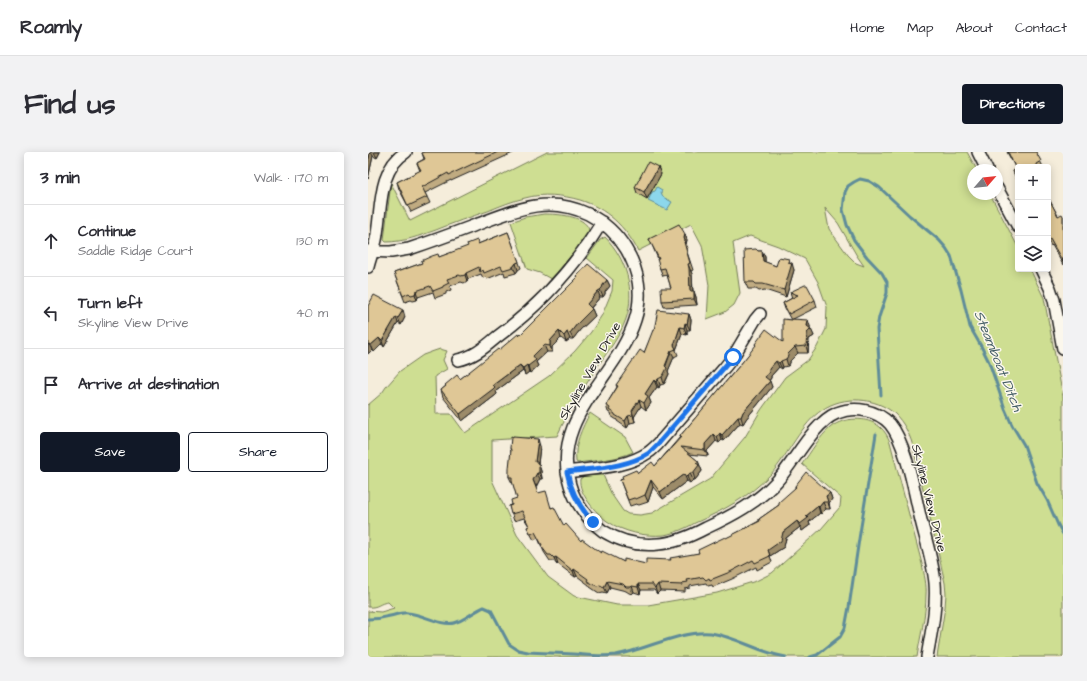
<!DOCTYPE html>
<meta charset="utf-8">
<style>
:root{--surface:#fff;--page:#f2f2f3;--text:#2b2b33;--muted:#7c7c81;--line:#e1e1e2;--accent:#111827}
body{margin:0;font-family:"Architects Daughter",sans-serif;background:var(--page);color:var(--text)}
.controls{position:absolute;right:12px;top:12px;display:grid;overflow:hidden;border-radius:4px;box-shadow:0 2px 10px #0003}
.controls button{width:36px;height:36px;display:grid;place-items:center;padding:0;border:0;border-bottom:1px solid var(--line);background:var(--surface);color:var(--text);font:20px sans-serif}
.compass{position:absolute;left:599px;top:12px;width:36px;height:36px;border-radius:50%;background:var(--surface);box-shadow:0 2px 10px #0003;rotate:62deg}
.stop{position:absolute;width:12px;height:12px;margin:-9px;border:3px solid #1a73e8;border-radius:50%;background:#fff}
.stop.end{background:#1a73e8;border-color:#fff;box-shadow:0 1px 4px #0008}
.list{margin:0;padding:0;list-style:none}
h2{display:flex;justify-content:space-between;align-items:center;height:52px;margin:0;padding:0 16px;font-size:17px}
h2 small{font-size:13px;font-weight:400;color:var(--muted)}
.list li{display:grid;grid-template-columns:26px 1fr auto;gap:12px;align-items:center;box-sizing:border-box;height:72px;padding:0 16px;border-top:1px solid var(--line)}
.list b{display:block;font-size:15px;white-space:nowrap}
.list p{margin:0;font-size:13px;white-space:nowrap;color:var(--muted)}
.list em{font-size:13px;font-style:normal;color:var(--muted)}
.actions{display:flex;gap:8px;padding:12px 16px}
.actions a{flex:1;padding:9px 0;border:1px solid var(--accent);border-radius:4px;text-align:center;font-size:14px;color:var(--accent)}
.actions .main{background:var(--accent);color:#fff}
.icon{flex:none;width:22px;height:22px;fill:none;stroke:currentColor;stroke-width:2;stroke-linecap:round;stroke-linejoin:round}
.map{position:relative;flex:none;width:695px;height:505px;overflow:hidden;border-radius:4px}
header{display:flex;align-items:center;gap:24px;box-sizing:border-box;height:56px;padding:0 20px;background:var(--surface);border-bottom:1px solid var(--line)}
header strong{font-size:19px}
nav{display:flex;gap:22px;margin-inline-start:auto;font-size:14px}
.intro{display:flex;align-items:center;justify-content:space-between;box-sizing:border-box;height:96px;padding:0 24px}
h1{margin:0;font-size:28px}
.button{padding:10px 18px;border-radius:4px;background:var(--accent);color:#fff;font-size:14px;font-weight:700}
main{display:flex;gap:24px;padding:0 24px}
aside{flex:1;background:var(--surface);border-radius:4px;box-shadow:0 2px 10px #0003}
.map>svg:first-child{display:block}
</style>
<header>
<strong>Roamly</strong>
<nav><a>Home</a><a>Map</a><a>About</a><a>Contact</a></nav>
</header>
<div class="intro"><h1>Find us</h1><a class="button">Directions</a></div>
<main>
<aside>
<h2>3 min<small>Walk · 170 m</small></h2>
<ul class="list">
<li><svg class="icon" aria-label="ahead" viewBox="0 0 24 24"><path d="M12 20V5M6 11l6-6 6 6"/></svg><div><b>Continue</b><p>Saddle Ridge Court</p></div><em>130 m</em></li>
<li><svg class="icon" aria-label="left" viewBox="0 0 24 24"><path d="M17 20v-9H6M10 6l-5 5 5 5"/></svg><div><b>Turn left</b><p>Skyline View Drive</p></div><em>40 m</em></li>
<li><svg class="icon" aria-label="arrive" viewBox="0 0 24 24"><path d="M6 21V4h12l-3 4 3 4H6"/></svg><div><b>Arrive at destination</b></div></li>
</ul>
<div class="actions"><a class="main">Save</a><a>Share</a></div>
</aside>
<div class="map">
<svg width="695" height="505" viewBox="0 0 695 505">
<rect width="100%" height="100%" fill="#f5eddb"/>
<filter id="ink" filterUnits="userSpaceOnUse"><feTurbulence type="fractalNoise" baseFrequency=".025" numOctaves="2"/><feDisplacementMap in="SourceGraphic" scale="8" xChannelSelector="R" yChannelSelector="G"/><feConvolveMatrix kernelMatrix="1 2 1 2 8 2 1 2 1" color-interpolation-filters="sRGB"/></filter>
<g filter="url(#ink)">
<path fill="#cede92" stroke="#757d57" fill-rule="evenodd" d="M179 0H599L609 18H605V42H622L650 95V117H662L676 146 695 245V505H569L577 455 578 442 577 431 568 391 544 291C541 281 535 270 527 262 508 245 475 243 454 258 434 271 420 303 403 322 381 345 356 358 327 371 318 376 307 381 296 383 277 385 255 380 239 369 228 361 210 341 212 327L216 324 235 323 244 343 255 359 260 362 272 363 284 361 342 327 377 285 393 258 417 225 440 208 449 195 458 177 459 155 450 130 437 107 410 94 382 84 365 91 372 141 366 153 357 160 339 167 341 133 334 93 323 72 270 99C258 75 238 56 212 48 194 43 175 41 157 46 144 49 132 54 120 59 102 65 85 71 68 78 51 84 36 90 18 90L16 88 23 31 42 69ZM457 56 470 71 489 104 496 114 488 111 480 103 461 77Z
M176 62C188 62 217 63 221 78L203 104 183 127 172 121 159 117 143 70 157 65Z
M237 85C258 106 268 139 258 167 252 184 241 198 231 212 216 236 201 258 189 284L124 288V328L149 383 180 425 206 444 249 453H280L349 441 388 429 404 421 453 377 472 355 473 346 434 312C443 300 451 285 463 275 476 265 499 264 512 275 517 279 520 285 522 290L554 412C556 422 559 433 558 443 558 464 552 485 549 505H0V459L13 460 26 456 20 450C11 451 10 456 0 455V253L14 241 18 235 32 219 55 203 66 199 72 197 79 199 75 208 79 217 67 224 68 262H83L97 281 181 224 207 199 223 180 234 163 244 139 245 128 219 106 232 88Z
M222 261 257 285 265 300C248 308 228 308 210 311L208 310C206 292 214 276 222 261Z"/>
<path fill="#8cd7ec" stroke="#5f8c99" d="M289 35 294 38 293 40 295 45 304 50 299 58 280 49 284 40 287 39Z"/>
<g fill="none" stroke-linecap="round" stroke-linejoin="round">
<path stroke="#5f8c99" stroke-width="3" d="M513 243 509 177 511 165 519 141V130L514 121 499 105 486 88 479 73 475 58 477 40 480 34 486 30 492 27 501 29 511 35 542 64 571 88 578 96 583 104 593 138 602 175 613 194 621 210 628 230 637 257 644 273 656 293 669 331 679 348 690 373 695 382
M0 467C7 467 15 466 22 464 28 463 34 460 40 461 54 462 73 474 86 471 96 469 106 459 116 455L123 458 141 492 150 498 160 500C175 501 190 501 205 502 220 503 234 505 248 503 278 498 312 478 343 481 369 485 392 501 418 505
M442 505 449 503 472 485 477 476 481 455 491 387 508 282"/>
<defs>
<path id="street" d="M610 0 619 18
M629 36 650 75
M0 99 23 100 41 97C62 90 84 82 105 74 145 59 179 42 220 62 236 70 249 82 258 97 271 118 275 144 267 168 249 225 182 266 202 333 207 351 220 368 235 379 251 389 271 394 290 392 307 391 323 384 338 376 364 364 390 350 409 329 427 309 445 271 469 261 487 254 509 258 522 272 538 291 546 339 552 364 557 386 565 409 567 431 569 456 563 481 559 505
M0 115C2 106 6 97 8 88 14 58 9 18 38 0
M673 117 682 136 686 148 695 197
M90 208C106 205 117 195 129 185 171 154 207 115 234 70
M199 320C226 316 258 316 281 300 284 298 287 295 290 292L357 215 365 205 387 168 392 162"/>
</defs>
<use href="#street" stroke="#1c1c1c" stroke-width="14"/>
<use href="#street" stroke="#fbf7ec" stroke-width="11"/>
</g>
<path fill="#c0ab81" stroke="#1c1c1c" d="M0 0H12L9 6 5 4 0 27Z
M56 0H147L83 29V28L57 41 62 51 43 60 31 37 29 30 52 19 49 11 56 7 54 1Z
M639 0H668L675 15H650V31L645 19 648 17Z
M290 15 293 22 279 47 269 41 267 35Z
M680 45 690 64H695V113L684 93 683 94 680 88Z
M140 80 153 116 150 118 148 121 137 124 136 120 119 127 118 125 115 126 113 122 100 127 99 129 96 131 93 130 82 134 83 138 78 140V142L67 146 65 140 50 145 49 148 45 149 43 148 37 150 26 121 71 105 110 92Z
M317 82 319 88 318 92 320 96 318 97 325 118 323 119 324 122 325 139 328 145 329 153 296 155 294 149 303 136 299 123 295 124 292 117 290 107 284 93 281 87Z
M390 99H394L397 105V110L408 114 422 111 426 118 418 145 397 138 391 139 388 137H380L377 130Z
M209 124 239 128 242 134 237 140V142L235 145H232L223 156 224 157 227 164 212 178 205 187H202L198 190 193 186 184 195V200H179L168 210 170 214 162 221 161 220 157 223 155 219 128 239 129 242 128 243 94 269 75 245 73 238 78 234 77 233 92 227 151 184 210 126Z
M422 140 447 148 449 155 425 167 442 174V176L446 184 441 187 440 201H430L422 209V211L420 214 415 215 414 217 411 215 403 224V226L401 229 404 235 378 267 375 272 372 271 356 289 354 288 351 291 348 289 339 299 340 304 321 302 330 309 334 319 327 328H325L322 331 319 329 295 347 285 335 280 350 271 353 268 352 262 354 252 328 287 314 312 285V284L372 213 388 194 387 192 415 190 423 168 417 157 415 151 424 146Z
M0 154 37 165 33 173 30 171 16 195 14 192 6 200 4 198 0 202Z
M321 162 323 168 322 178H319V183L314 182 308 198 310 203 306 205 300 219 301 222 298 229 296 232 292 233 291 236 289 235 281 246 283 251 278 258 273 254 266 265 267 270 262 271 259 276 249 269V268L243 264 242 261 240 260 238 253 249 235 248 233 276 201 286 178Z
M172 294 170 312 173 319 174 327H172L168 335 170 341 184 356 196 374 213 389 233 401 256 410 278 412 303 408 331 401 391 369V367L411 353 427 336V334L462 341 464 347 461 351 462 357H458L453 362 452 361 441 370 442 373 434 379 432 375 418 386 416 395 402 404 404 410 389 418 388 415 364 427 345 435 344 433 340 434 338 431 322 434V436L317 437V440L292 439 289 442 286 438H273L272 442 266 440 264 442 261 441 258 439 242 435 239 441 235 440 231 441 222 435 221 433 209 424 207 425 190 412 189 413 186 409H182L176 400 170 386 166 388 162 381 159 375 161 374 156 366 146 369 141 354 144 353 149 346 145 331H144L141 325 143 300 142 296Z"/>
<path fill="#9c8b69" stroke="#1c1c1c" d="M2 0H3L5 4 0 27V10Z
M6 0H12L9 6Z
M290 15 293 22 279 47 276 40Z
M317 82 319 88 318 92 316 86Z
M394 99 397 105V116L395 109Z
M421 107 423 114 424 111 426 118 418 145 416 138Z
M148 111 150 118 148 121 145 115Z
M320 112 324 122 325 145 322 139Z
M98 121 100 127 99 129 97 123Z
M239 128 242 134 237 140V142L235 145 232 138 235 133Z
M48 139 50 145 49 148 47 142Z
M230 139 232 145 221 158 219 152Z
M326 139 328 145 329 153 326 147Z
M224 157 227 164 212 178 205 187 202 181 209 172Z
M35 158 37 165 33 173 30 166Z
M321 162 323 168 322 178 319 172Z
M28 165 30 171 16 195 14 189Z
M440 168 442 174V179L443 177 446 184 441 187 440 201 438 194Z
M317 171 319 178V183L316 176Z
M312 175 314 182 308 198 306 193Z
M191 179 193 186 184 195V200L182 194V189Z
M199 180 202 187 198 190 196 184Z
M11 186 14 192 6 200 3 193Z
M1 192 4 198 0 202V193Z
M176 193 179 200 168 210 170 214 162 221 160 214 165 204Z
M427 195 430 201 422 209V211L420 214 418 207 420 202Z
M303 199 306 205 300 219 301 222 296 232 294 225Z
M408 209 411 215 403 224V226L399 231 397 225 401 217Z
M413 209 415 215 414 217 411 211Z
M152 213 155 219 128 239 129 242 128 243 94 269 92 262 125 233Z
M159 213 161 220 157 223 155 216Z
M290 227 292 233 291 236 288 230Z
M286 228 289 235 281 246 283 251 278 258 276 251 277 242Z
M402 229 404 235 378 267 375 272 373 265 375 260Z
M271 248 273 254 266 265 267 270 264 259Z
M260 264 262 271 259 276 257 269Z
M370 265 372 271 356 289 354 283Z
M352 281 354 288 351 291 349 285Z
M346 282 348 289 339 299 340 304 337 298V292Z
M170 287 172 294 170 312 171 314V312L173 319 174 327 167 310Z
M330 309 334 319 327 328 325 321 328 311Z
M169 321 172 327 168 335 165 328Z
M322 321 325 328 322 331 319 325Z
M316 322 319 329 295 347 292 340Z
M283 328 285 335 280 350 277 343Z
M462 341 464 347 461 351 462 357 458 344Z
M455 350 458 357 453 362 451 355Z
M450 354 452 361 441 370 442 373 434 379 432 372 438 364Z
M429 369 432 375 418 386 416 395 402 404 400 398 415 380Z
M188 405 190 412 189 413 186 406Z
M206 417 209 424 207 425 205 419Z
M239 429 242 435 239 441 236 435Z
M270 432 273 438 272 442 270 435Z
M290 432 292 439 289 442 287 436Z
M264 434 266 440 264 442 262 435Z"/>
<path fill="#dfc796" stroke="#1c1c1c" d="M0 0H2L0 10Z
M56 0H130L81 23 80 21 54 35 59 45 40 54 29 30 53 18 49 11 57 7 54 1Z
M640 0H668L673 9 668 12 669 15H650V29L645 19 648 17Z
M280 10 290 15 276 40 267 35Z
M680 45 690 64 694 62 695 64V110L682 87H681L680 86Z
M311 72 317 82 316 86 317 89 316 90 322 111 320 112 321 116 322 139H326V147L294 149 293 136H303L297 116 292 117 289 107H291L281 87Z
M140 80 151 110 148 111 145 115 135 118 133 114 116 121 115 118 112 120 111 115 98 121 97 123 93 124 91 123 79 127 81 131 75 134V135L65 139 62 134 48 139 47 142 43 143 41 141 35 144 26 121 54 111 53 109 64 104 70 102 71 105 100 94 99 92 109 88 110 92Z
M388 97 390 99H394L395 109 408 114 411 105 421 107 420 110 424 111 416 138 395 132H388L386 130H377L376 98Z
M220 112 239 128 235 133 234 136 232 138 230 139 219 152 224 157 209 172 202 181 199 180 196 184 191 179 182 189V194L176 193 165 204 168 208 160 214 159 213 155 216 152 213 125 233 127 235 125 237 92 262 73 238 78 234 77 233 89 223 92 227 130 197 131 198 150 182 151 184 210 125 209 124Z
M437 133H439L447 148 421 162 415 151 430 143 422 140Z
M6 143 35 158 30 166 28 165 14 189 11 186 3 193 1 192 0 193V154Z
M290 158 321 162 319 172 317 171 316 176 312 175 306 193 308 197 303 199 297 214 299 216 296 222 294 225 290 227 288 230 286 228 277 242 280 244 276 251 271 248 264 259 265 263 260 264 257 269 247 263V262L241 258 242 256 238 253 250 234 248 233 272 198 276 201 285 178H286Z
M415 167 424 168V167L440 168 439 174 443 177 439 181 438 194 427 195 420 202V204L418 207 413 209 411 211 408 209 401 217V220L397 225 402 229 375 260 373 265H370L354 283 352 281 349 285 346 282 337 292V298L313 295 330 309 328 311 331 313 325 321H322L319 325 316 322 292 340 283 328 277 343 268 347 266 346 260 348 252 328 255 327 254 324 268 318 270 321 284 310 287 314 313 285 312 284 372 213 388 193 387 192 398 177 415 190Z
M143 285 145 286V285L170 287 167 310H169L170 312H171V321H169L165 328 170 341 178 339 183 356 186 355 196 374 198 372 213 389 214 387 233 401 234 399 256 410V407L278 412V407L303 408 302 406 331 401 330 398 357 385 358 386 392 369 391 367 411 353V350L428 335 427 334 438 320 462 341 458 344 460 350H455L451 355 450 354 438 364 440 366 432 372 429 369 415 380 413 389 400 398 402 404 387 411 385 408 362 420 342 428 341 426 338 428 335 425 319 428 320 430 314 431 315 433 290 432 287 436 284 432H270V435L264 434 262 435H258L255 432 239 429 236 435 232 433 229 434 219 429 220 427 206 417 205 419 188 405 186 406 183 403H180L173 394 174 393 167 380 163 382 159 375 161 374 154 359 143 362 141 354 144 353 143 348 149 346 144 329V325H141V316L143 298 142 296Z"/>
</g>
<g fill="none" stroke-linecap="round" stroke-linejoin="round" filter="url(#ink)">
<path stroke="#1a73e8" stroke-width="5" d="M225 370C211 355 203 340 199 320 226 316 258 316 281 301 284 298 287 295 290 292L365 205"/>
</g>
<g text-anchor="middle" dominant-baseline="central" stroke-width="3" stroke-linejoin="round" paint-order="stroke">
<g font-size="13" fill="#1c1c1c" stroke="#fbf7ec">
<text transform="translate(222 219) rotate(-60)">Skyline View Drive</text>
<text transform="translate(561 346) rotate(76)">Skyline View Drive</text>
</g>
<g font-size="14" font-style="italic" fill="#435d65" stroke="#fbf7ec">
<text transform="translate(630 209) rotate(68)">Steamboat Ditch</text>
</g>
</g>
</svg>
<div class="controls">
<button>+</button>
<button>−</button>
<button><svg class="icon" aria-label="layers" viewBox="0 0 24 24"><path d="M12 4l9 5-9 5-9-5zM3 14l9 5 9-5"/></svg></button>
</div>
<svg class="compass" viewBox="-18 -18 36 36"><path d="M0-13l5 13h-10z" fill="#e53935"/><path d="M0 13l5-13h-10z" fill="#7c7c81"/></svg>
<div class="stop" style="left:365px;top:205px"></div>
<div class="stop end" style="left:225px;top:370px"></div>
</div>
</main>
